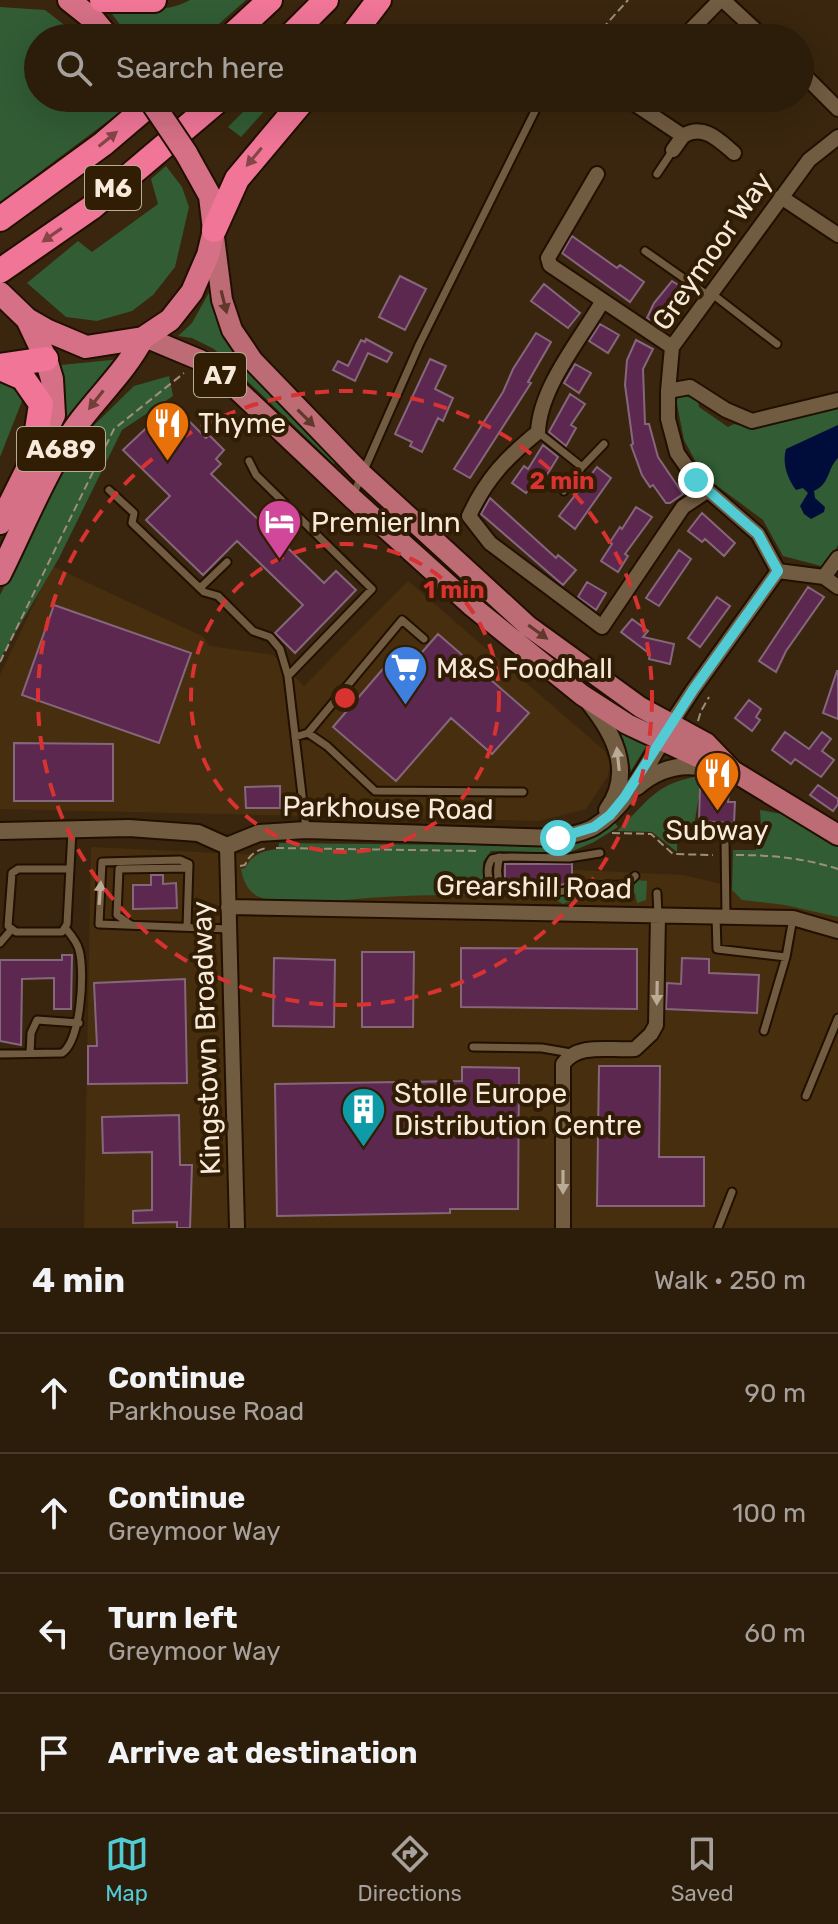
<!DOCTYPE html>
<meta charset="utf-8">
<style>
:root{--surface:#2c1c0a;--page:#342513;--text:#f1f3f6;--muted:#a6a19c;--line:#483a2b;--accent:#51ccd5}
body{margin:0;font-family:Rubik,sans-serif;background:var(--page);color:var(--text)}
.stop{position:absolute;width:24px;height:24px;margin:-18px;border:6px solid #51ccd5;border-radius:50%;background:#fff}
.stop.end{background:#51ccd5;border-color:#fff;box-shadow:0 2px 8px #0008}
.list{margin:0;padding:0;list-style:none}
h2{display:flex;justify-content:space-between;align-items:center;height:104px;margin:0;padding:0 32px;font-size:34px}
h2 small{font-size:26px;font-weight:400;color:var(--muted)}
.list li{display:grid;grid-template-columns:52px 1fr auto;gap:24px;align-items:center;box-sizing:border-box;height:120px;padding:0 32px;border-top:2px solid var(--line)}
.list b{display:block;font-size:30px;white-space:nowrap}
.list p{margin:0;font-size:26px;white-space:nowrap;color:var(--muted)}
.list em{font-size:26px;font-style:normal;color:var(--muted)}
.icon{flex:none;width:44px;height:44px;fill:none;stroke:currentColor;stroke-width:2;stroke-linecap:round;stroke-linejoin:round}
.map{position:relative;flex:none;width:838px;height:1228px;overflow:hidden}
.search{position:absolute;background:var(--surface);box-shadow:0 8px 32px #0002;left:24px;right:24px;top:24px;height:88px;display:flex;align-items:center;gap:20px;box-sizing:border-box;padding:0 28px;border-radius:44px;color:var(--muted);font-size:30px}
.sheet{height:584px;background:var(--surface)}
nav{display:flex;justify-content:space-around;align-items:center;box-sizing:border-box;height:112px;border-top:2px solid var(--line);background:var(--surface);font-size:22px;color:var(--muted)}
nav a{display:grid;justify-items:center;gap:4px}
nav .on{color:var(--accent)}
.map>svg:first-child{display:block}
</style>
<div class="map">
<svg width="838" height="1228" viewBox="0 0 838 1228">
<rect width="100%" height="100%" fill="#3a260e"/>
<path fill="#472e0e" d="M52 566 204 637 209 646 273 655 304 686 408 581 605 751 610 763 608 776 586 809 539 821 0 809V675Z
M91 847 683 875 838 911V1228H84Z"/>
<path fill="#315c34" d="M190 0H246L203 38H130L112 14 115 10C139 10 169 12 190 0Z
M0 7 45 10 80 37 86 32 91 38H38V98H130L132 103 0 202Z
M257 98H276L241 137 228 127Z
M166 166 182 187 189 207 175 267 153 295 132 311 97 321 66 317 27 283 78 241 92 252 158 204 151 179Z
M211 289 217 316 339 457 334 464 214 349 192 338 178 336 192 323Z
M121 359 0 560V545L57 435C65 411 65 390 61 365Z
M169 376 173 396 122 430 59 558 0 659V595L52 492 85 434 134 386Z
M0 380 15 385 24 396 0 457Z
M685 396 698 400 699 407 728 427 734 424 753 428 838 403V545L828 563 821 566 783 556 763 520 712 482 697 464 684 440 676 399Z
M612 721 648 743 631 771 623 739Z
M704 775 731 789 700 794C696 807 695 830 690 839L677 842V852L652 832 617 831C650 800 654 783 704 775Z
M760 810 782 814 838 847V917L785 905 742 900 732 890 733 850H756L755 840 761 830Z
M615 823 618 827 594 842 568 853 491 851 483 862V884L492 894H571L589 888 629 889 637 880 647 881 646 900 637 903 635 893H589L563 904 552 898C496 897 439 893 384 897 346 899 304 906 266 899 250 896 244 884 241 869L245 868C253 854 262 851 278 849L279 843 569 846 586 841Z"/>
<path fill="#000d3b" d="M838 425V458C827 469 830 484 814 491L815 498 825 507 824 512 811 519 804 514 800 506 808 493 803 488 796 490C787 478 782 463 786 449Z"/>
<path fill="#5c284f" stroke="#85677c" stroke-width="2" d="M572 236 617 268 620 265 644 282 630 302 562 253Z
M400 276 426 289 405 330 379 317Z
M672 281 686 290 661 327 647 318 654 303Z
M544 284 580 313 568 328 531 301Z
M600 324 619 335 608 353 589 341Z
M536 333 551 342 528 382 531 383 470 478 454 469 503 392 513 369Z
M366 339 392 353 387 362 368 353 355 381 333 370 338 361 348 366 361 340 365 342Z
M636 340 653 349 643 369 645 424H649L658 457 683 494 670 503H666L653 485 650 487 642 475 631 445 633 444 625 385 627 360Z
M430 359 446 366 435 389 453 398 443 421 438 418 422 452 410 446 412 442 395 434Z
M575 364 591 373 579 393 564 383Z
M570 394 585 404 571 425 576 428 566 446 549 432Z
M180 412 206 438 209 435 224 450 216 459 221 464 211 474 324 583 336 571 356 590 295 653 275 633 303 605 237 541 203 575 146 520 170 496 123 450 158 417 165 424Z
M543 445 558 457 545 478 540 474 526 493 512 483 524 466 528 469Z
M597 467 611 478 575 529 559 516Z
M490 498 556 558 558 555 576 570 563 585 481 514Z
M636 507 652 517 625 554 628 556 618 572 601 561 612 544 610 542 620 527 622 529Z
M702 513 735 543 724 556 705 539 702 542 688 531Z
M679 550 691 559 659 606 646 598Z
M587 582 606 593 596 610 578 597Z
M808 587 824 597 786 651 776 672 759 661Z
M717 597 730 606 700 647 688 638Z
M54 605 191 653 159 743 22 695Z
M632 619 648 631 643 637 674 644 670 664 649 659 650 654 621 632Z
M438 634 529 713 492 754 451 718 396 781 333 727 388 663 402 675Z
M837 671H838V719L823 713Z
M749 700 761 709 756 717 760 720 752 731 735 718Z
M785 732 809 749 822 732 831 739 822 751 834 760 821 777 795 759 791 764 772 750Z
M14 743 113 744V801H14Z
M818 785 838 799V804L833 811 810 795Z
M280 786V808H246L245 787Z
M700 789 729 790 728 802H735L734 823 699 821Z
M505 864H572V883L558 885 509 883V879H505Z
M151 875H163V884L176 883 177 908 133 909V885H151Z
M461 948 637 949V1009L461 1007Z
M362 952H414L413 1027H362Z
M62 955H72L71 1009H54V978L22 979 21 1045 0 1041V960H62Z
M274 958 335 960 334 1027 273 1026Z
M682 958 709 959V973L759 975 757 1013 666 1009 667 983 681 984Z
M185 979 187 1083 88 1084V1046H97L94 983Z
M599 1066H660L659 1157H704V1206H597Z
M462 1067 519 1068 518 1209H450V1213L277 1216 275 1084 462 1081Z
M179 1115 180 1165H192L190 1228H177V1222L133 1223V1211L152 1210V1152L103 1153 102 1117Z"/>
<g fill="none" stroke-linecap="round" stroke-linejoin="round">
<defs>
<path id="service" d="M657 174 673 150
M645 251 709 296
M711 293 777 344
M538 432 582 467 564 491
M249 461 256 475 372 589 288 676 306 829
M582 467 604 444
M109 490 134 513 132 523 204 592 218 596 253 631 270 637 280 649 288 676
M354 493 419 345 536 109
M200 588 227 562
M308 733 402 620 424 639
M295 737 308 733 327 746 375 791 523 792
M725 838 726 916
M600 853 569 858 500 857C496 868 497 878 501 889 525 890 560 897 581 886L626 885 635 876
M500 857 492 859C486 867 488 876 491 886L501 889
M70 869H18L12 873 8 926 16 932H62L67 924 72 831
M657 893 658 915
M716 916 717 949 786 957
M131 925 117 915 119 869 189 868
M187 927 189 864 180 860 102 862 99 924 229 929
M0 943 11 930
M764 1031 786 957 793 918
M473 1047 542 1048 571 1053
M30 1053 31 1033 37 1020 79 1023
M0 1054 62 1053C81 1041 85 971 79 950 77 942 71 935 66 929
M806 1096 838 1018
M718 1228 732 1192"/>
<path id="minor" d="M723 0 764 38
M683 38 720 0
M800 71 838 109
M626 98 683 136 673 150
M683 136C703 123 719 140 734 153
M597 174 548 258 550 265 672 347
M781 197 838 235
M602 302C580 340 540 387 538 432 506 458 486 479 469 516L490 543 602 627 683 507 707 491
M668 391 690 387 726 410 752 421 838 400
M778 571 824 577 838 558
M824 577 838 587
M672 722 693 690 778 571 758 534 696 480 677 453 668 419V391L672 347 809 160 838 137
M227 846 237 1228
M228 907 793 918 838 931
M563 1228V1064C578 1042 611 1051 635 1049L651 1034 656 1025 658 915"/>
<path id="tertiary" d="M590 704C615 735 634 773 607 810
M637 787C660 767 686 761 715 771
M0 831 129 828 198 833 227 846 259 833 306 830 558 838C570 835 584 833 594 827 627 807 648 763 667 732"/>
<path id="primary" d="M214 237 222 300 232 330 253 361 361 473 528 626 640 707 706 743 733 771 838 835
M145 337 200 360 228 381 352 498 473 607 582 695 627 724 706 761 718 772H725"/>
<path id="trunk" d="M69 0 94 20 109 38
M0 293 27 319 48 331 86 347 143 338 170 320 192 292 208 255 214 230 210 196 186 153
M0 523 54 415 52 379 46 359 27 319
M0 574C21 532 39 487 63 447 85 407 122 378 143 338"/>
<path id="motorway" d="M102 0H154
M229 38 270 0
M288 38 326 0
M350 38 379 0
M0 219 103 144 157 98
M214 230 237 179 305 98
M0 271 91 208 221 98
M0 366 46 359
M0 368 23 378 41 404 33 456"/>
</defs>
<use href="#service" stroke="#210f00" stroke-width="11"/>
<use href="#minor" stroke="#210f00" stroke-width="18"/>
<use href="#tertiary" stroke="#210f00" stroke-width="20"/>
<use href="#primary" stroke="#210f00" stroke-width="24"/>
<use href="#trunk" stroke="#210f00" stroke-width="26"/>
<use href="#motorway" stroke="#210f00" stroke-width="28"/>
<path stroke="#9e8e7b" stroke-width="2" stroke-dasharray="8 4" stroke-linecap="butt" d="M594 38 628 0
M0 662 114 429 184 373
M698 721 701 711 709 697
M612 833 651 834 673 854 713 855
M276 848 478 851
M736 855C771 855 804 858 838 869
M240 866 245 865C249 855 255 851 266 848"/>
<use href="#service" stroke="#715b41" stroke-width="7"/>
<use href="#minor" stroke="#715b41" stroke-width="14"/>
<use href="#tertiary" stroke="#715b41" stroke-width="16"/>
<use href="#primary" stroke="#bd6b75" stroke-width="20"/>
<use href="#trunk" stroke="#d67086" stroke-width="22"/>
<use href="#motorway" stroke="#f07597" stroke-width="24"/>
<defs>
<path id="trunk-bridge" d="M149 98 186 153"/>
</defs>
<use href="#trunk-bridge" stroke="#210f00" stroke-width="26" stroke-linecap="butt"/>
<use href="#trunk-bridge" stroke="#d67086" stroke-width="22"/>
</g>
<defs><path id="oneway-solid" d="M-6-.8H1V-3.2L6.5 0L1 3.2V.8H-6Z" transform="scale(2)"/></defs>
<g fill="#864546">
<use href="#oneway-solid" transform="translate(108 139) rotate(-39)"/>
<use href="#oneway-solid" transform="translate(254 157) rotate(130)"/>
<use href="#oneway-solid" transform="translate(52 235) rotate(145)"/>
</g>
<g fill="#61382c">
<use href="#oneway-solid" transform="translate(224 302) rotate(76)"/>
<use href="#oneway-solid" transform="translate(306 418) rotate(45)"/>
<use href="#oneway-solid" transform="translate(538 632) rotate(36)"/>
</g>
<use fill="#723e38" href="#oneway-solid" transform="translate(96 400) rotate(128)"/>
<g fill="#bbaa96">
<use href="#oneway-solid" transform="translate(618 759) rotate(-96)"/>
<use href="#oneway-solid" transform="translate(100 893) rotate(-86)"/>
<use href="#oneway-solid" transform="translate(657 993) rotate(91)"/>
<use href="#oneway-solid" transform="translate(563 1182) rotate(90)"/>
</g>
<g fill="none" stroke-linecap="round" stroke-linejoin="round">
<path stroke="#51ccd5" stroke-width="10" d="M558 838 594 827 610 815 624 798 693 690 778 571 758 534 696 480"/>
</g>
<g fill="none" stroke="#d83231" stroke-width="4" stroke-dasharray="14 10">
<circle cx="345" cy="698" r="154"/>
<circle cx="345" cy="698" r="307"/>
</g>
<defs>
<symbol id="restaurant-pin" viewBox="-11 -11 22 30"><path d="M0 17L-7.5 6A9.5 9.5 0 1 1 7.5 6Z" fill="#e8710a" stroke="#301d04"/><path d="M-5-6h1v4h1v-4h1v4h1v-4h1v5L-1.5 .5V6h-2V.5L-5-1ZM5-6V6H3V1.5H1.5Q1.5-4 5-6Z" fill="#fff"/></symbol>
<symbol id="hotel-pin" viewBox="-11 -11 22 30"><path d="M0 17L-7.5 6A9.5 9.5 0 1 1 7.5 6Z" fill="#d1479c" stroke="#301d04"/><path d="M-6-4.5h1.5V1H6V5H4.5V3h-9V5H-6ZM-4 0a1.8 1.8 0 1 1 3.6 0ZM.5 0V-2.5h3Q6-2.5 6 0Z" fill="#fff"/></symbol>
<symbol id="supermarket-pin" viewBox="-11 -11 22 30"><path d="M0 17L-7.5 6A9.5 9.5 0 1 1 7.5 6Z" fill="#3f7fe0" stroke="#301d04"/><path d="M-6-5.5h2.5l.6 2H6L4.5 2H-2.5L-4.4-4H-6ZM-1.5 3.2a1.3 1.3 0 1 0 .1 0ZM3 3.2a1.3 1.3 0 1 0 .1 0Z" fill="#fff"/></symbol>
<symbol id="building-pin" viewBox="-11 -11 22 30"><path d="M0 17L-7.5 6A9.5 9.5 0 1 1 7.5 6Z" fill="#0f9aa8" stroke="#301d04"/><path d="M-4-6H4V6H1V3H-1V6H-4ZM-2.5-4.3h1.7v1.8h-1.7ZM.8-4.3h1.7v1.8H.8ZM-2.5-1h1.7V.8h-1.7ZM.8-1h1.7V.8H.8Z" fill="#fff"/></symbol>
</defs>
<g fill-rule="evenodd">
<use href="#restaurant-pin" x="142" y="398" width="51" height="69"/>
<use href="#hotel-pin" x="254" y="496" width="51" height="69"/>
<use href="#supermarket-pin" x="380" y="642" width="51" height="69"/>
<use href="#restaurant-pin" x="692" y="748" width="51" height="69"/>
<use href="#building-pin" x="338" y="1084" width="51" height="69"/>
</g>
<g text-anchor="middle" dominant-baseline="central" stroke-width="8" stroke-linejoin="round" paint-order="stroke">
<g fill="#301d04" stroke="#bbac9a" stroke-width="2">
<rect x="85" y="166" width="56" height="44" rx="6"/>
<rect x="194" y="353" width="52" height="44" rx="6"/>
<rect x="17" y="427" width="88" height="44" rx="6"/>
</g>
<g font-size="26" font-weight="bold" fill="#f7eadb">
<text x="113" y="188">M6</text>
<text x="220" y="375">A7</text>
<text x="61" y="449">A689</text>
</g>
<g font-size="28" fill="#f7eadb" stroke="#301d04">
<text transform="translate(712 251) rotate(-55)">Greymoor Way</text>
<text transform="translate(388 808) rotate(1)">Parkhouse Road</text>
<text transform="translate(534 887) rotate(1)">Grearshill Road</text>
<text transform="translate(206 1038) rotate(-92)">Kingstown Broadway</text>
</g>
<g font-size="28" fill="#f7eadb" stroke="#301d04" text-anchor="start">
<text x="198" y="423">Thyme</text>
<text x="311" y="522">Premier Inn</text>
<text x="436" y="668">M&amp;S Foodhall</text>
<text x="717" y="830" text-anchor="middle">Subway</text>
<text x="394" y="1093">Stolle Europe<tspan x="394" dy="32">Distribution Centre</tspan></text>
</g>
</g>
<circle cx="345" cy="698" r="12" fill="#d83231" stroke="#301d04" stroke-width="4"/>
<g font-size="24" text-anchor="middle" font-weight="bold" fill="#d83231" stroke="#301d04" stroke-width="8" stroke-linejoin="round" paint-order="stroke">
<text x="562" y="489">2 min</text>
<text x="454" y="598">1 min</text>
</g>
</svg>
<div class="stop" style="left:558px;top:838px"></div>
<div class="stop end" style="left:696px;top:480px"></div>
<div class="search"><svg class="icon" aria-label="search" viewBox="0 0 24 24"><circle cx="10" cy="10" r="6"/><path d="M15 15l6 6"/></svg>Search here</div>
</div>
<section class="sheet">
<h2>4 min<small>Walk · 250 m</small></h2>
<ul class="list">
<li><svg class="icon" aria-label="ahead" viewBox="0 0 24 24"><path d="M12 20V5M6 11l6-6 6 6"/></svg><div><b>Continue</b><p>Parkhouse Road</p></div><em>90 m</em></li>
<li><svg class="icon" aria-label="ahead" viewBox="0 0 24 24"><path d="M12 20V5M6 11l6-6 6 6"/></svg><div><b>Continue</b><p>Greymoor Way</p></div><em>100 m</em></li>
<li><svg class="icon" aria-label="left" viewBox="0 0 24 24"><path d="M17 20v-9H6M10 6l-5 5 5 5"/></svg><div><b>Turn left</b><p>Greymoor Way</p></div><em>60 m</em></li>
<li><svg class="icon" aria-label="arrive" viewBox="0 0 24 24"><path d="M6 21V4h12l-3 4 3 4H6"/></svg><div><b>Arrive at destination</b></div></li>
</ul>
</section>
<nav>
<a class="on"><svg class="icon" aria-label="map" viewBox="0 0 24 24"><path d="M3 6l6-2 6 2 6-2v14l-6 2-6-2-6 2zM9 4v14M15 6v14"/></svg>Map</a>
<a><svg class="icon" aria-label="directions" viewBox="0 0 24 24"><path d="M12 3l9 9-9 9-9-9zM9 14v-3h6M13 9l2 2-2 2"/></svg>Directions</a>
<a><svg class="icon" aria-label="saved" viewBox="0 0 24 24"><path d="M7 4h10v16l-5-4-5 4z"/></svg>Saved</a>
</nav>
